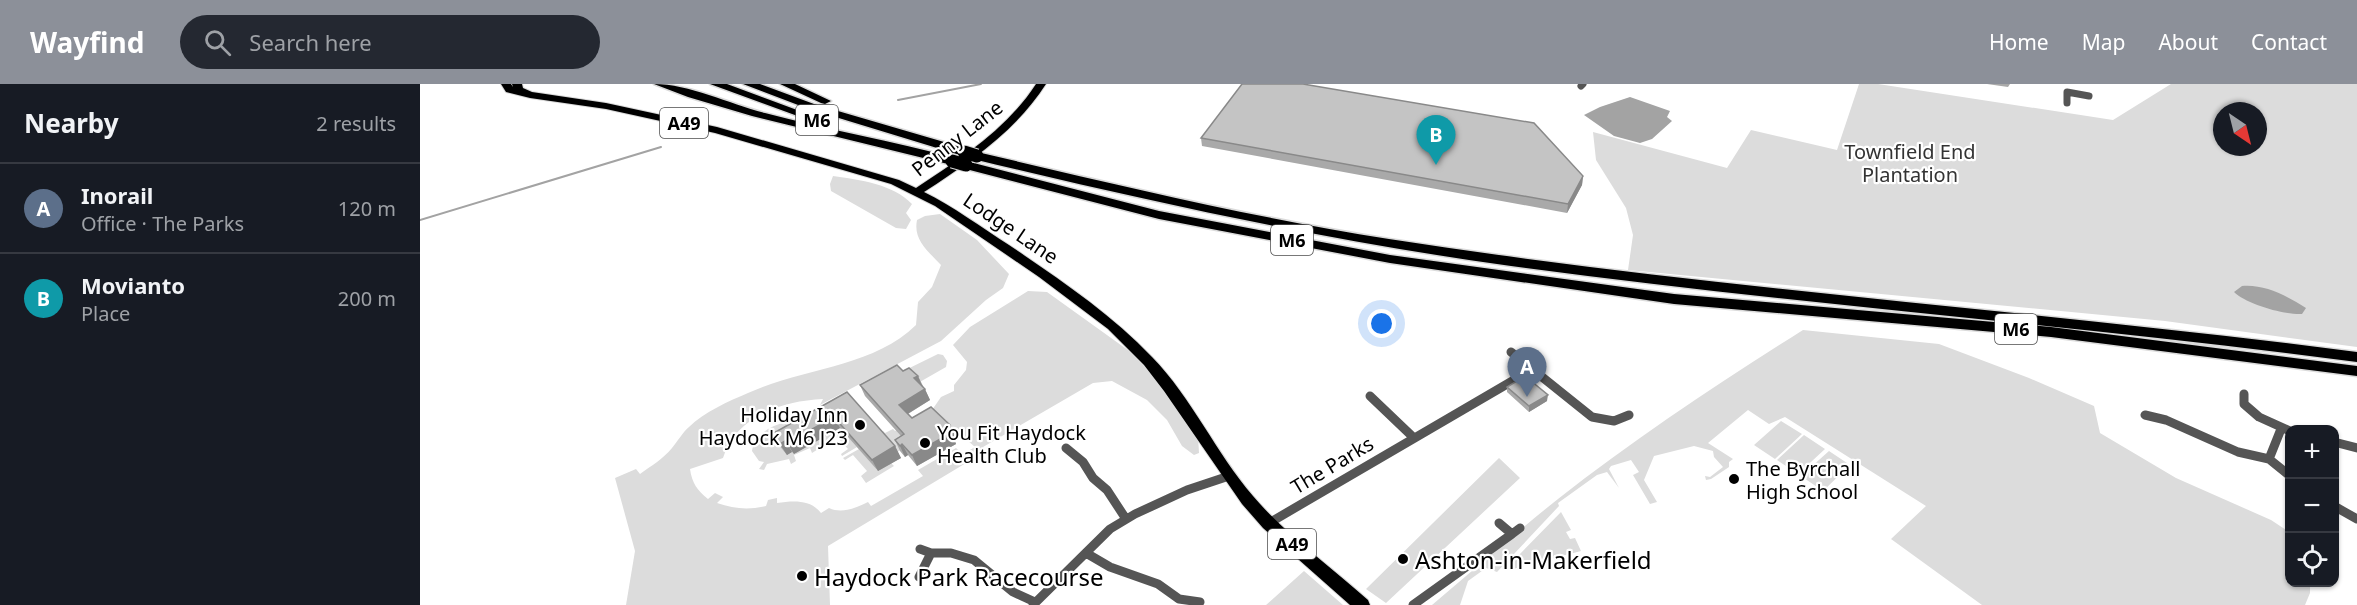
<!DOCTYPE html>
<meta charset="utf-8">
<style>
:root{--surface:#171b24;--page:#242831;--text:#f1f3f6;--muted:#9ea1a6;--line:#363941;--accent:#8c9099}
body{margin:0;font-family:"Noto Sans",sans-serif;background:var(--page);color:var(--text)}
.controls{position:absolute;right:18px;bottom:18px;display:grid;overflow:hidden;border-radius:12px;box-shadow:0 2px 4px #0004}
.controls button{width:54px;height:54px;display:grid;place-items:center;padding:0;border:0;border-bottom:2px solid var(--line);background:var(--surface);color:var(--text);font:30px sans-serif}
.compass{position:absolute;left:1793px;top:18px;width:54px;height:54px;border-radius:50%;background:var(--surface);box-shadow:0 2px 4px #0004;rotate:145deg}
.you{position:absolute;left:962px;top:240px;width:21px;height:21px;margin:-15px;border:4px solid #fff;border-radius:50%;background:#1a73e8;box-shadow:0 0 0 9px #1a73e833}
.badge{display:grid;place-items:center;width:39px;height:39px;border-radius:50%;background:var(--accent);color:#fff;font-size:20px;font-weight:700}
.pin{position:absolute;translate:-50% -50px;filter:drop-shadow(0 2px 3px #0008)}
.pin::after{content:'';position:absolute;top:32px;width:21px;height:18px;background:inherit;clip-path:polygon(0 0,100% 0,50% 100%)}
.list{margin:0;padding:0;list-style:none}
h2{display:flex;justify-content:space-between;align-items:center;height:78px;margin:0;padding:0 24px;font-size:26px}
h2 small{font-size:20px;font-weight:400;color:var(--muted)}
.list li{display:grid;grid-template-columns:39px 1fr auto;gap:18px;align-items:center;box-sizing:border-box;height:90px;padding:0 24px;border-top:2px solid var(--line)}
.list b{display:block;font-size:22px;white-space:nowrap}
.list p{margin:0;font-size:20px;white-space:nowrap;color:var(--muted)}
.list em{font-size:20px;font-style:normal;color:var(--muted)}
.icon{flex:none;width:33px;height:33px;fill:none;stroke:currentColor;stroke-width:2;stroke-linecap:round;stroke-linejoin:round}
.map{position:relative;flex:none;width:1937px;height:521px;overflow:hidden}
header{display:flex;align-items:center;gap:36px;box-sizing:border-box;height:84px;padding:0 30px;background:var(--accent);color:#fff}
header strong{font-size:28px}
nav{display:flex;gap:33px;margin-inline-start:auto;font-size:21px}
.search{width:420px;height:54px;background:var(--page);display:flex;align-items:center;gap:15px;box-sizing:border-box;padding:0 21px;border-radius:33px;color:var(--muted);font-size:22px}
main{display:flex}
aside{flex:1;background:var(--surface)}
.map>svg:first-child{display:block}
</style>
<header>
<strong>Wayfind</strong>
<div class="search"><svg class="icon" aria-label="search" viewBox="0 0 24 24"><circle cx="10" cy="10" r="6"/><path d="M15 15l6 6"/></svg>Search here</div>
<nav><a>Home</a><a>Map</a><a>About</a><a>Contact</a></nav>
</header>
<main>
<aside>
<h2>Nearby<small>2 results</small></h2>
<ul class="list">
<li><span class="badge" style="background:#5c6f8a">A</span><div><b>Inorail</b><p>Office · The Parks</p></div><em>120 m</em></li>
<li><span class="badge" style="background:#0f9aa8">B</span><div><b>Movianto</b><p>Place</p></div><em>200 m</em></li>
</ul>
</aside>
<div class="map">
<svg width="1937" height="521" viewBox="0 0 1937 521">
<rect width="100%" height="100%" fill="#fff"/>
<path fill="#dcdcdc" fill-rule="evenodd" d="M1439 0H1458L1693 36 1751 0H1937V263L1745 237 1208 186 1213 151 1206 124 1176 76 1173 48 1307 84 1331 46 1417 66ZM1802 27H1838V63H1802Z
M413 92C440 96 473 100 492 120L486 129 491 136 486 145 476 144 411 107 410 100Z
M520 130 557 156 589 190 583 204 566 216 521 257 400 321 403 315C362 317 316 332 303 374L270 385C272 399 277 406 288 415L295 409 303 413 297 419C314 425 329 426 346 422L348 416 357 414V419C373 417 390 415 401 429L409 424C422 430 436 424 448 418L451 422 503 392 498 386 536 364 543 370 555 363 540 350 535 352 516 332 478 353 483 360 482 365 476 369 459 349 463 347 465 349 473 345 475 347 510 329 521 313 534 307V301L546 286 547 278 533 261 550 243 608 207 627 208 712 269 738 298 778 352 779 369 774 371 762 362 747 336 727 316 692 297 673 299 563 363 566 367 408 462 410 521H206L215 467 195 394 216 385 220 390C231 382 243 375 252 364 258 357 262 349 269 343 284 328 309 317 328 309 382 284 452 284 496 241L498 218 512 203 521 181C508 167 493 156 497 136L505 132Z
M1383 246 1519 260 1609 294 1674 322 1680 349 1756 394 1851 436 1869 448 1870 498 1890 499V509L1885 521H1562L1471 455 1506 422 1365 333 1349 340 1328 326 1288 359 1313 375 1309 378V383L1291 395 1286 396 1285 392 1290 393 1303 383 1294 373 1293 367 1274 362 1234 372 1224 396 1237 418 1230 420 1213 391 1219 388 1211 376 1191 382 1189 385 1199 404 1187 388 1177 391 1138 419 1139 422 1077 488 1066 484 1048 497 1040 521H1012C1054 486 1095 449 1138 415 1216 354 1299 299 1383 246Z
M518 270 523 271 527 277 526 283 498 299H459Z
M393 334 367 371 372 368 374 370 420 344 437 363 422 372 421 370 428 365 417 353 392 369 390 364 374 371 376 377 371 380 369 375 347 380 344 386 339 385 344 378 339 377 332 367C336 341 372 335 393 334Z
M1361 337 1382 350 1355 375 1334 361Z
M1384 351 1405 365 1378 390 1357 376Z
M439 365 458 387 471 379 474 382 446 399 441 392 447 387 433 371 425 376 423 374Z
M1409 367 1430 381 1403 407 1381 392Z
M1079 374 1100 394 966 519 946 505Z
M1141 428 1151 446 1146 448 1150 455 1155 454 1161 467 1089 486 1098 472Z
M884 487 923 521H846Z"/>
<path fill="#a3a3a3" d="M1210 13 1250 27 1247 33 1252 37 1232 55 1220 59 1194 52 1164 31 1180 23Z
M1822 202C1845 200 1867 212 1886 224L1882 230C1864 231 1826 220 1814 208Z"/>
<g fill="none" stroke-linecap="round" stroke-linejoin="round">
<path stroke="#a3a3a3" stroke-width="2" d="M478 16 561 0
M0 136 241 63"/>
<defs>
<path id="primary" d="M81 0H91L93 3 92 0H102L103 4 112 8 186 19 297 43 479 96 496 104C540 75 587 45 616 0H626C596 47 550 78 504 108 534 123 561 143 589 161 639 195 690 229 732 273 772 314 796 369 833 412 866 451 910 482 948 516L950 521H930L843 444 822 420 744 307 724 281 688 245 619 193 515 122 471 100 295 49 186 25 110 14 86 8Z"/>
<path id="motorway" d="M234 0C269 0 310 20 345 29 408 46 473 57 536 74L538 77 532 81 332 32 268 13Z
M290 0H307L404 36 398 40 394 38Z
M323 0H340L394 20 548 65 550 68 548 71H540L386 24Z
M360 0H375L411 17 405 20 401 19Z
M557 68C694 100 830 133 969 155 1290 205 1615 226 1937 268V278C1656 241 1372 220 1091 182 909 157 731 118 553 75V69Z
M546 77 739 127 970 171 1254 210 1631 243 1937 282V292L1631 253 1254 220 970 179 739 135 542 84 540 81 542 78Z"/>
</defs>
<use href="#primary" stroke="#dbdbdb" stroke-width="2"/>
<use href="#motorway" stroke="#dbdbdb" stroke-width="3"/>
<path stroke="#555" stroke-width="7" d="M1161 2 1163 0
M1647 19V8L1669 12"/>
<path stroke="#555" stroke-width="9" d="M1091 268 1172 333 1194 337 1209 331
M1824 310V320L1839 333 1870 347
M950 312 994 354
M1725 331 1746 336 1818 368 1849 375 1870 392
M1914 358 1937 364
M646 364 663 378 673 394 687 406 706 435
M1849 375 1861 345
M1914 422 1937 435
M849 439 1113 285
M1079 439 1092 450 1100 444
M500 465 511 469H531L554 476 593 508 615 518
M666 469 690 483 738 500 759 515 780 518
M499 493 511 469
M613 521 690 445 715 430 767 406 809 392
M993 521 1092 450"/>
<use href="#primary" fill="#000" fill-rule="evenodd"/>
<use href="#motorway" fill="#000" fill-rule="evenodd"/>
<defs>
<path id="motorway-bridge" d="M544 68 557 72
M532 77 546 81"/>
</defs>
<use href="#motorway-bridge" stroke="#dbdbdb" stroke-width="15" stroke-linecap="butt"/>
<use href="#motorway-bridge" stroke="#000" stroke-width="13"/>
</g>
<path fill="#a9a9a9" d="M1567 0H1590L1588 3Z
M781 54 1163 92 1162 101 1147 129 782 62Z
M483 287 498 292 510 316 488 330 492 334 535 352 533 353 536 360 497 382 488 371 485 373 480 367 475 356 481 352 445 312 440 301Z
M1087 303 1127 317 1109 328 1087 308Z
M427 308 475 362 481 374 458 387 420 344 374 370 372 368 367 371 359 361 352 350Z"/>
<path fill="#898989" d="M1163 92 1162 101 1147 129 1148 120Z
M498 292 503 304 494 294Z
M505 305 510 316 484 332 479 321Z
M1128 311 1127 317 1109 328V322Z
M414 333 420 344 374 370 367 359Z
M530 341 535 352 533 353 536 360 497 382 492 371Z
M365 357 372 368 367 371 360 360Z
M482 360 488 371 485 373 480 362Z
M475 362 481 374 458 387 452 376Z"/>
<path fill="#c4c4c4" stroke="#898989" stroke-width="1.5" d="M822 0H883L1114 39 1163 92 1148 120 781 54Z
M477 281 483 287 489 284 498 292 494 294 505 305 479 321 492 334 511 323 530 341 526 343 531 349 492 371 482 360 480 362 475 356 484 350 440 301Z
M1105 292 1128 311 1109 322 1087 303Z
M427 308 475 362 452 376 414 333 367 359 365 357 360 360 352 350Z"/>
<g fill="#000" stroke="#fff" stroke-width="2">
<circle cx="440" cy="341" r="6"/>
<circle cx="505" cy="359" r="6"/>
<circle cx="1314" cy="395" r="6"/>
<circle cx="983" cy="475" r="6"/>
<circle cx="382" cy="492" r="6"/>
</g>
<g text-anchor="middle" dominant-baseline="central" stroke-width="4.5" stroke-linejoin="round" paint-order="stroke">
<g fill="#fff" stroke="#4c4c4c" stroke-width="1.5">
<rect x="376" y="21" width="42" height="30" rx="4.5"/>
<rect x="240" y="24" width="48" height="30" rx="4.5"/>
<rect x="851" y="141" width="42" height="30" rx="4.5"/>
<rect x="1575" y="230" width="42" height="30" rx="4.5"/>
<rect x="848" y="445" width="48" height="30" rx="4.5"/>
</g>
<g font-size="18" font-weight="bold" fill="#000">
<text x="397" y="36">M6</text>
<text x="264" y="39">A49</text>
<text x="872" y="156">M6</text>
<text x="1596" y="245">M6</text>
<text x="872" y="460">A49</text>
</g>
<g font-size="20" fill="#000" stroke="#fff">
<text transform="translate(537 54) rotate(-38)">Penny Lane</text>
<text transform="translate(591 144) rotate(34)">Lodge Lane</text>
<text transform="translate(912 381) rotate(-31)">The Parks</text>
</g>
<g font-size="20" fill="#333" stroke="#fff">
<text x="1490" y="67">Townfield End<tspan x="1490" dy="23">Plantation</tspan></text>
</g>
<g font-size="20" fill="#000" stroke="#fff" text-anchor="start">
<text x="428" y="330" text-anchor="end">Holiday Inn<tspan x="428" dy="23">Haydock M6 J23</tspan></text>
<text x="517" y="348">You Fit Haydock<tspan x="517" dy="23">Health Club</tspan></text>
<text x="1326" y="384">The Byrchall<tspan x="1326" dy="23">High School</tspan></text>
</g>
<g font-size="24" fill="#000" stroke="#fff" text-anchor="start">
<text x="995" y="475">Ashton-in-Makerfield</text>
<text x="394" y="492">Haydock Park Racecourse</text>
</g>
</g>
</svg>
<div class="controls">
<button>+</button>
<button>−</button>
<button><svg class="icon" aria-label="locate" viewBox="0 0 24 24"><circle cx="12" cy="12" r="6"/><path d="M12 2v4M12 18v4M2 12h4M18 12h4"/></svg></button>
</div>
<svg class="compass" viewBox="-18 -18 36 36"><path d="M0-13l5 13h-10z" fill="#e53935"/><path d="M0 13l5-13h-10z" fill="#9ea1a6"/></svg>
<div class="you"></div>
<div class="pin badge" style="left:1107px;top:313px;background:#5c6f8a">A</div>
<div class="pin badge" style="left:1016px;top:81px;background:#0f9aa8">B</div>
</div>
</main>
